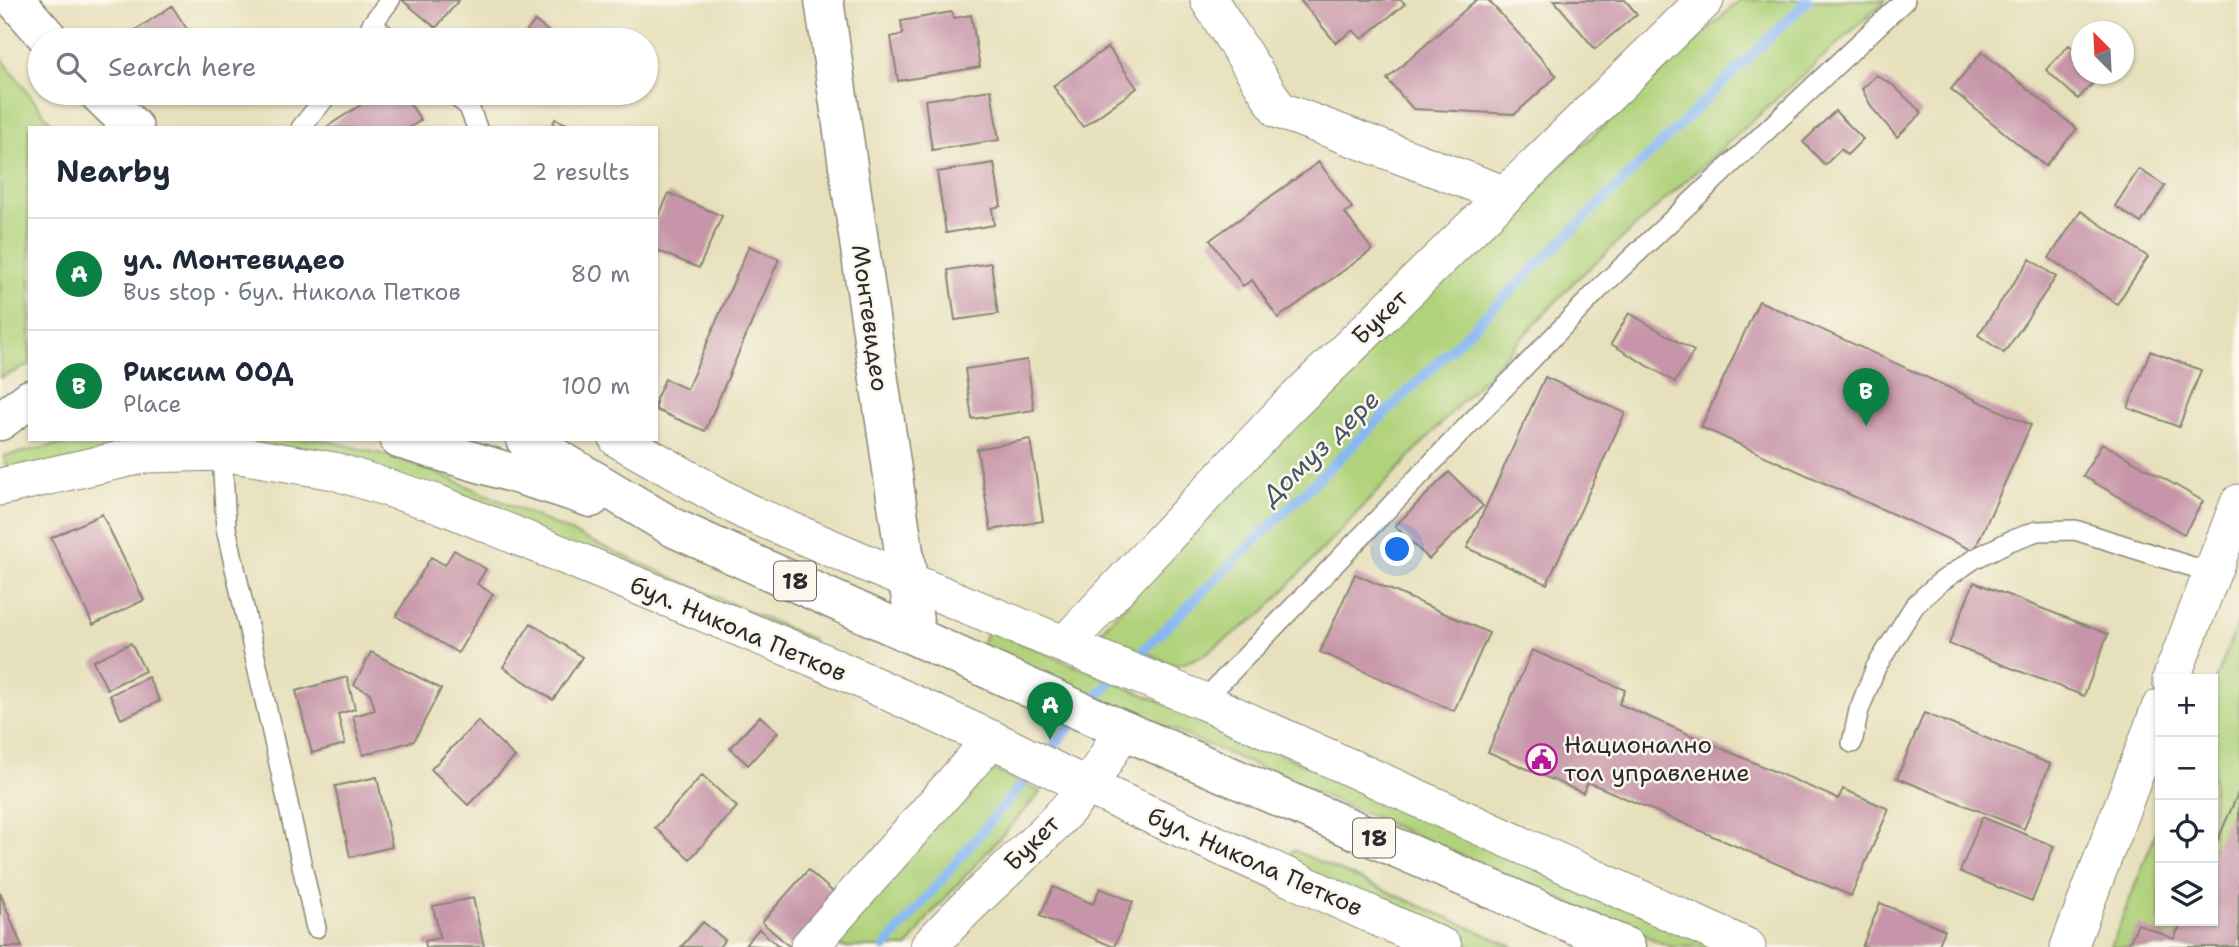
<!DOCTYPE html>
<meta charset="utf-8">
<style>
:root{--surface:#fff;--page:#f2f2f3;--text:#1f2937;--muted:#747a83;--line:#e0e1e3;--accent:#0b8043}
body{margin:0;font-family:"Shantell Sans",sans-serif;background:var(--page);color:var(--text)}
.controls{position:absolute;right:21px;bottom:21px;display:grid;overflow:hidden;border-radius:0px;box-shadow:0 2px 5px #0004}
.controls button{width:63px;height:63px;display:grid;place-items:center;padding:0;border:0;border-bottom:2px solid var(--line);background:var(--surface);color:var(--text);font:35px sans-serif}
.compass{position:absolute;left:2071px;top:21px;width:63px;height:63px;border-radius:50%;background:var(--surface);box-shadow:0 2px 5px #0004;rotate:336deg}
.you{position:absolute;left:1398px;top:550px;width:24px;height:24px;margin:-18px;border:5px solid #fff;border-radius:50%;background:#1a73e8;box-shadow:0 0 0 10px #1a73e833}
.badge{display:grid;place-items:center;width:46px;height:46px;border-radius:50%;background:var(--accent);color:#fff;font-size:23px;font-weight:700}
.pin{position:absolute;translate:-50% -58px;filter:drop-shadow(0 2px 4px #0008)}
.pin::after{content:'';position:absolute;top:37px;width:24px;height:21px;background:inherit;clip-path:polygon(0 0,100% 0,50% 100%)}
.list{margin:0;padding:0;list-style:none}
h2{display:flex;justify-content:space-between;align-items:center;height:91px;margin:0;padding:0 28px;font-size:30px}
h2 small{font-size:23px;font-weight:400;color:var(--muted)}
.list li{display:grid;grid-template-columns:46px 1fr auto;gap:21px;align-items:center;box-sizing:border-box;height:112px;padding:0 28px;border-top:2px solid var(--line)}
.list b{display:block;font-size:26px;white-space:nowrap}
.list p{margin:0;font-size:23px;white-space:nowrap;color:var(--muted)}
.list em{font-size:23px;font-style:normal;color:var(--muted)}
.icon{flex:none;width:38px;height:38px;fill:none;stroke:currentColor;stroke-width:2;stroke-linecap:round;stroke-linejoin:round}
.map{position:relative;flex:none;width:2239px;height:947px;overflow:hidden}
.search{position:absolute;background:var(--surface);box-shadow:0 2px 5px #0004;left:28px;top:28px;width:630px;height:77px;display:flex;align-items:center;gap:18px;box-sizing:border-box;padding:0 24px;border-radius:38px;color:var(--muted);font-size:26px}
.panel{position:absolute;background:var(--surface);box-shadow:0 2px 5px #0004;left:28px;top:126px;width:630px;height:315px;border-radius:0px}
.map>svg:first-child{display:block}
</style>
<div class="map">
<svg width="2239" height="947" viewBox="0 0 2239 947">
<rect width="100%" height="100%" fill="#fbf7ec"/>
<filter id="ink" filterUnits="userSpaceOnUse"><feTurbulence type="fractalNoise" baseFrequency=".0143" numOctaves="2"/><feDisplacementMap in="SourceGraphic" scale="14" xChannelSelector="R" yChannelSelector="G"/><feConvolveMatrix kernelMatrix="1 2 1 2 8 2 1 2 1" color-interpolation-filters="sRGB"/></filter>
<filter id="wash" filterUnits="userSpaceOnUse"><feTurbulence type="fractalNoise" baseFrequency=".00686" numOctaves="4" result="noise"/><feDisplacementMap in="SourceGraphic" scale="28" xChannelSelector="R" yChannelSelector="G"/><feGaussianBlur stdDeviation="1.57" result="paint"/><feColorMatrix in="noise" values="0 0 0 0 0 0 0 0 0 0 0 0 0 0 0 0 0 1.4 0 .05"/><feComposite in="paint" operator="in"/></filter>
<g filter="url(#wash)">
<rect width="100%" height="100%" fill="#e7e0bc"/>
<path fill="#b0d27a" stroke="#6e7e52" stroke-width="2" d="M1740 0H1886L1575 281 1262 614 1202 656 1176 666 1100 632 1325 389 1495 226Z
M0 56 55 128H30V365L0 378Z
M86 439H320L402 459 449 478 814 640 287 453 22 474 7 466 4 456Z
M2239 620V947H2111L2160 822V921H2213V687Z
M988 629 1197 717 1718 947H1671L981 646Z
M981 764 1041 792 930 915 908 947H825Z
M1293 850 1514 947H1472L1285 865Z"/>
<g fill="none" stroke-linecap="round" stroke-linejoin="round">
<path stroke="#86b7f2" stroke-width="10" d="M1129 664 1808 0
M1088 706 1118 675
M885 947 1077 718"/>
</g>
<g id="blocks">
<path fill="#c795a9" d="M402 0H459L436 28Z
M1300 0H1401L1405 4 1362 39 1353 30 1336 43Z
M1476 0H1488L1557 76 1515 114 1413 109 1387 79Z
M1554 0H1625L1637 14 1595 49Z
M172 6 194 40H140L134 31Z
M952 12 954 18 971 15 980 67 898 81 891 37 903 34 901 21Z
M535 21 559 40H520Z
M2069 45 2082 56V74H2101L2078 99 2046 70Z
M1108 47 1137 88 1083 127 1053 86Z
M1982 52 2077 129 2045 166 1951 89Z
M1876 75 1894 86 1922 113 1897 137 1872 108 1862 89Z
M991 90 999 140 932 150 925 100Z
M379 93H402L421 120 409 128H325Z
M1835 111 1863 139 1847 155 1841 149 1825 165 1803 142Z
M555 119 576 128H551Z
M1319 162 1352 208 1345 213 1372 250 1278 318 1252 280 1243 286 1210 240Z
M994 163 1001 206 992 208 994 225 946 233 937 172Z
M2139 169 2165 186 2141 223 2115 206Z
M669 193 722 216 699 268 656 250V222Z
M2081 211 2148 257 2117 304 2049 258Z
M749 246 779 259 705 431 656 410V399L665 379 687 389Z
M2030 259 2056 277 2004 353 1978 335Z
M991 263 998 314 955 320 948 270Z
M1759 301 2031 425 1974 551 1701 427Z
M1629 313 1694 351 1675 382 1611 344Z
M2150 351 2201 370 2179 427 2128 408Z
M1027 360 1034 410 972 419 965 369Z
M1545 377 1625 413 1547 584 1467 548Z
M1030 439 1043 521 991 530 977 449Z
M2102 443 2203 501 2184 534 2083 476Z
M1449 472 1483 506 1429 559 1395 526Z
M102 514 144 600 93 625 51 538Z
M454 550 486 569 477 584 493 594 458 653 396 616 431 557 445 565Z
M1355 574 1489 633 1454 711 1320 652Z
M1974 582 2108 634 2084 696 1949 644Z
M531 623 582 657 553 700 503 667Z
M131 643 145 671 107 689 93 661Z
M1532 650 1625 690 1619 704 1838 799 1843 789 1889 809 1851 896 1588 782 1583 793 1488 752Z
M371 652 441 689 414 741 363 755 353 716 375 710 370 693 354 685Z
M148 677 160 701 121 719 110 695Z
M347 677 355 709 338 714 345 744 312 753 296 691Z
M1924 713 2050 764 2024 829 1897 778Z
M760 716 778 732 748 765 730 748Z
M478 721 515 757 468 805 431 769Z
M702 775 737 807 690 859 655 828Z
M377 777 392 847 350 857 335 786Z
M2239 791V947H2127L2138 924 2174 939 2182 921H2213V851Z
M1982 817 2054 846 2032 901 1960 872Z
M808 870 842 900 800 947H790L762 922Z
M1053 887 1093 904 1100 888 1133 902 1114 947 1040 916Z
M0 893 22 947H0Z
M473 898 484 947H426L425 941 440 938 433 906Z
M1880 903 1945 930 1938 947H1862Z
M703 922 725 940 719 947H681Z
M759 929 780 947 745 945Z"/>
</g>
</g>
<g filter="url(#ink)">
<use href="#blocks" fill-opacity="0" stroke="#898674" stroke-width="2"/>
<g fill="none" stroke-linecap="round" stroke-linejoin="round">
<defs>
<path id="lane" d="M372 24 391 40
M364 40 372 24 390 0
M452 93 469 107 477 128
M301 128 329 93
M222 452 226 528 316 928
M1203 701 1601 287 1905 0
M1852 743 1859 710 1876 667 1915 605 1939 583 1974 559 2010 541 2037 531 2075 530 2212 573"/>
<path id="street" d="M1209 0 1279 110 1506 195
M618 439 745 511 908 581 1203 701 1747 947
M0 487 147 454 222 452 334 471 439 504 816 659 1000 743 1076 781 1443 947
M1065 644 1286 409 1705 0
M2171 679 2239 503
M809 947 992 739
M929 947C987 878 1087 813 1121 729
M2069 947 2160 708"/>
<path id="secondary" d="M824 0 916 635"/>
<path id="highway" d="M15 0 50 40
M98 93 134 128
M0 421 30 399
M399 439 552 485 591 498
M525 439 674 528 1121 729 1626 947"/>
</defs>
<use href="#lane" stroke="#898674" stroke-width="22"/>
<use href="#street" stroke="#898674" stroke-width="39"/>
<use href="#secondary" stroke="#898674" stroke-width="41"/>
<use href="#highway" stroke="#898674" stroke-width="41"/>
<use href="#lane" stroke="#fff" stroke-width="19"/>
<use href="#street" stroke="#fff" stroke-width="37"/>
<use href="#secondary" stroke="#fff" stroke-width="38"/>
<use href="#highway" stroke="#fff" stroke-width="38"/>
</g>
</g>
<defs>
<symbol id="civic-ring" viewBox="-11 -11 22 22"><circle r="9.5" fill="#fbf7ec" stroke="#b5179e" stroke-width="1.5"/><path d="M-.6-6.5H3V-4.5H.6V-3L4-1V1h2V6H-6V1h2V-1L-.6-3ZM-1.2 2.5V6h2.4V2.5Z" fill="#b5179e"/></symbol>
</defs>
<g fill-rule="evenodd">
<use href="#civic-ring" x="1524" y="742" width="35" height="35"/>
</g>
<g text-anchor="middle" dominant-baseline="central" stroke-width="5" stroke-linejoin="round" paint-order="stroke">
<g fill="#fbf7ec" stroke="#696865" stroke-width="2">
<rect x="774" y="561.5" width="42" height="39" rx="5"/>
<rect x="1353" y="818.5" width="42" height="39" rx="5"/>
</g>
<g font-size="23" font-weight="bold" fill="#2b2b2b">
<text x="795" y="581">18</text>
<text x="1374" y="838">18</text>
</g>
<g font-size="24" fill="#2b2b2b" stroke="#fbf7ec">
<text transform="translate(1380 317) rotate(-44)">Букет</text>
<text transform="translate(870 318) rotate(82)">Монтевидео</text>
<text transform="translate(738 629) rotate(23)">бул. Никола Петков</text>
<text transform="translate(1032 843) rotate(-45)">Букет</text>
<text transform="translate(1255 862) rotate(24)">бул. Никола Петков</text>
</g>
<g font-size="24" fill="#2b2b2b" stroke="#fbf7ec" text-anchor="start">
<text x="1564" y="745">Национално<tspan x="1564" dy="28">тол управление</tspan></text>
</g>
<g font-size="26" font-style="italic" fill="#465567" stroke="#fbf7ec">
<text transform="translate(1320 447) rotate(-44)">Домуз дере</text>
</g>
</g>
</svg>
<div class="controls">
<button>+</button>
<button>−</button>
<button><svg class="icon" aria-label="locate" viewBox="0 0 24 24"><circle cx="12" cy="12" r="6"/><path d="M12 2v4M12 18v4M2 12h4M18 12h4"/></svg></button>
<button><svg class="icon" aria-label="layers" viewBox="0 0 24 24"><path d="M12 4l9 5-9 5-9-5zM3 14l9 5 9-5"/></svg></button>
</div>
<svg class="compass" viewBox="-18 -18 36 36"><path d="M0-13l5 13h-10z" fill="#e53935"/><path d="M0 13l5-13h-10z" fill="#747a83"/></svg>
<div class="you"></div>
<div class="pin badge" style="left:1050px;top:740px">A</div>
<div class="pin badge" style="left:1866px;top:426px">B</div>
<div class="search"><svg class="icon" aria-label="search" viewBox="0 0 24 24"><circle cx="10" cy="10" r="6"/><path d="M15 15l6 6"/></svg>Search here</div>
<section class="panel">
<h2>Nearby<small>2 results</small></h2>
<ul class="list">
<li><span class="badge">A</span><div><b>ул. Монтевидео</b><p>Bus stop · бул. Никола Петков</p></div><em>80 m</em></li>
<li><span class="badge">B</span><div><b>Риксим ООД</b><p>Place</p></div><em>100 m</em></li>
</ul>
</section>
</div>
